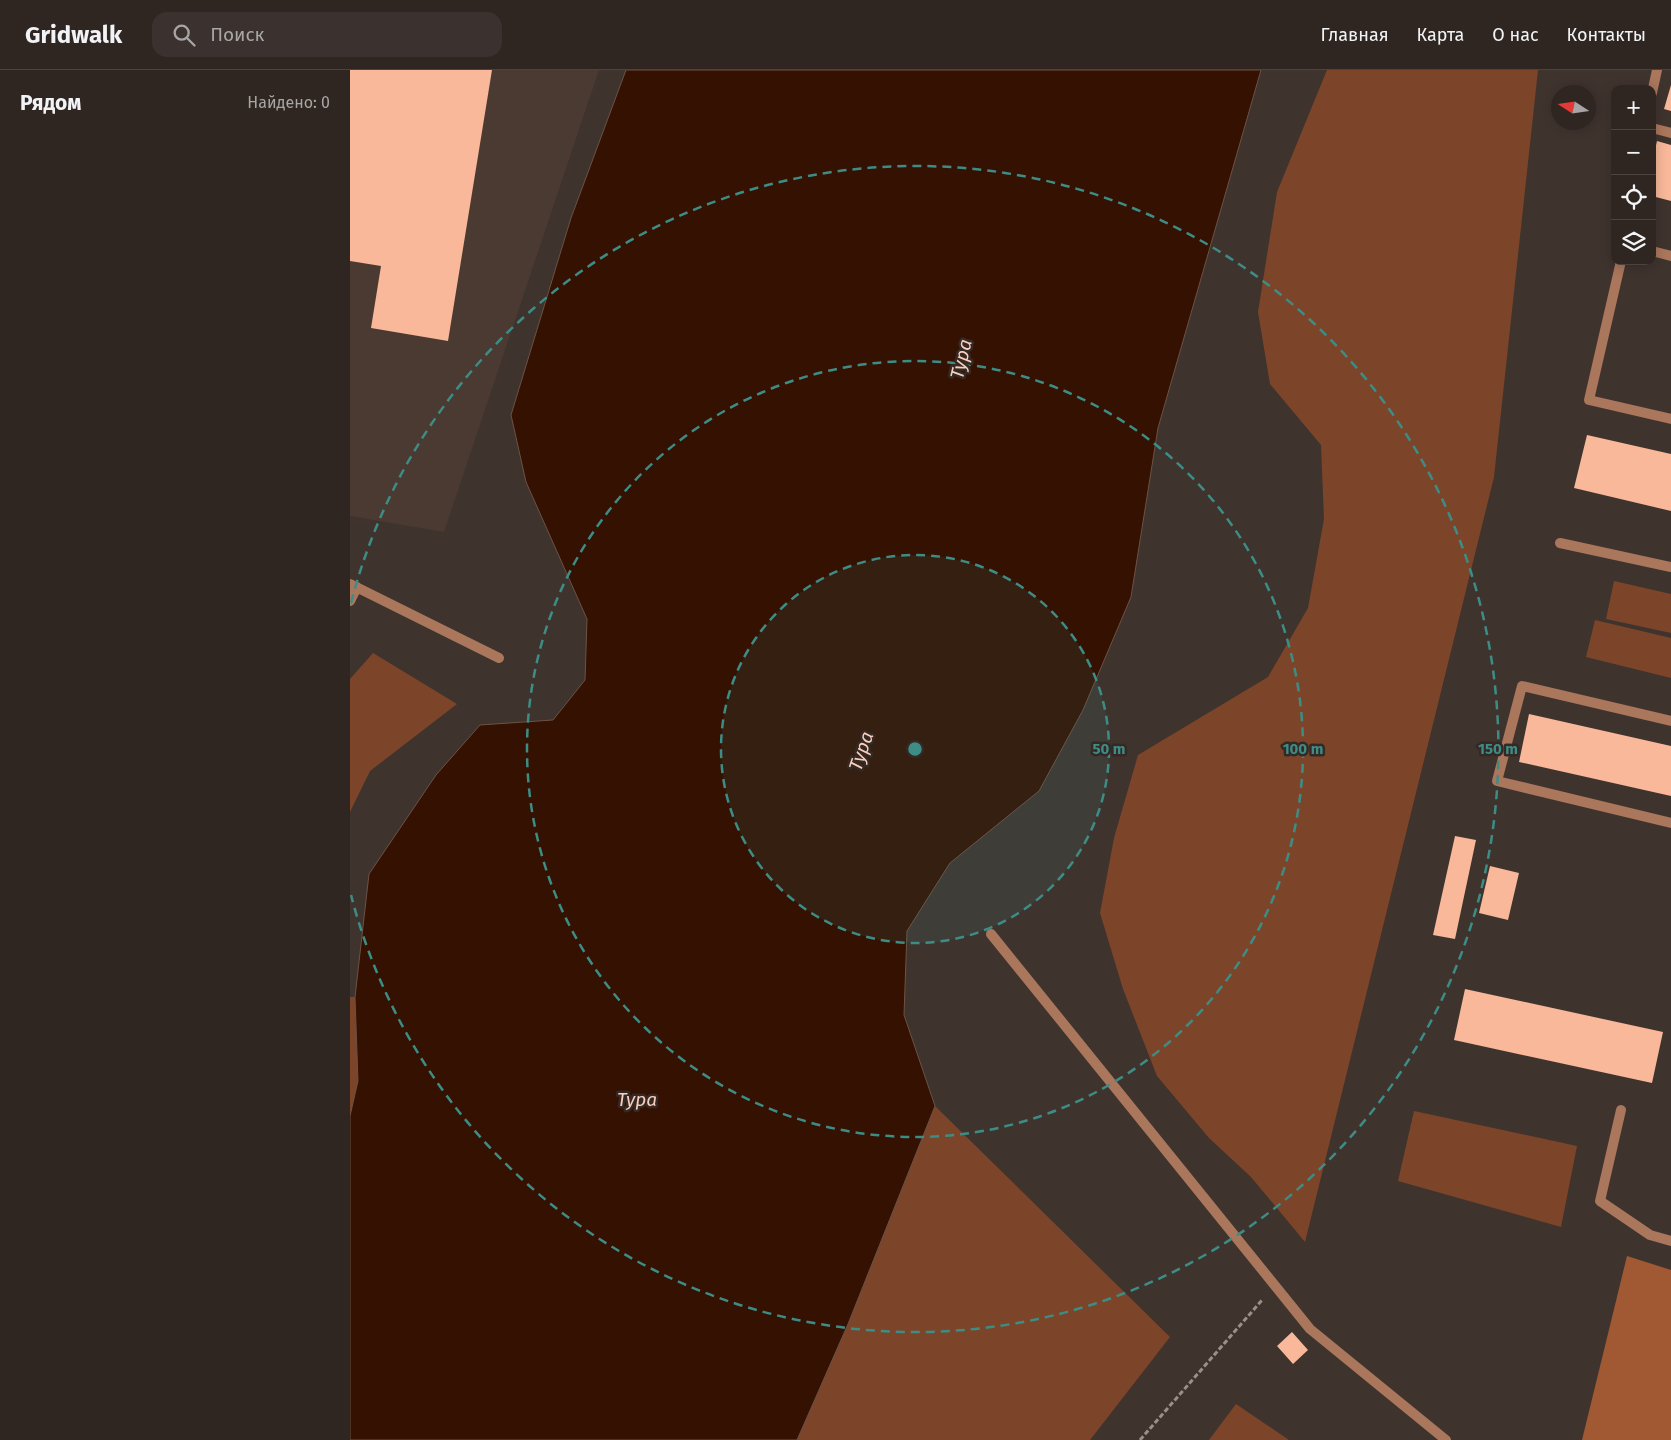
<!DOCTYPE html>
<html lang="ru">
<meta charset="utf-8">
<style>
:root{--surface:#2f2622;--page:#3b322f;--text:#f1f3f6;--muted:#a7a5a5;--line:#4a4340}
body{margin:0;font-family:"Fira Sans",sans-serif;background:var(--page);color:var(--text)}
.controls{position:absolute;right:15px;top:15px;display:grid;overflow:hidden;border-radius:10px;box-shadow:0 2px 12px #0003}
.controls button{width:45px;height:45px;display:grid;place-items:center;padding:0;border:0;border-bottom:1px solid var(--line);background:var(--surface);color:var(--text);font:25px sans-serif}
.compass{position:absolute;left:1201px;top:15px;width:45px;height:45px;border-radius:50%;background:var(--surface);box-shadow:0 2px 12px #0003;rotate:282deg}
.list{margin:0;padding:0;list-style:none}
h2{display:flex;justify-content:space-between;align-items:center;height:65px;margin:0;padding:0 20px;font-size:21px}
h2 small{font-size:16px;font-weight:400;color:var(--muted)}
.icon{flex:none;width:28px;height:28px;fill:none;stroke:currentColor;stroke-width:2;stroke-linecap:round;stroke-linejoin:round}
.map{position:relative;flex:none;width:1321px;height:1370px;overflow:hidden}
header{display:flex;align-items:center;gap:30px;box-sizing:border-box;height:70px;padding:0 25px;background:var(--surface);border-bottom:1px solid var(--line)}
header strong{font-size:24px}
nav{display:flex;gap:28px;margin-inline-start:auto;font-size:18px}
.search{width:350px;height:45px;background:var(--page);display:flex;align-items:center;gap:12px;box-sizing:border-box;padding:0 18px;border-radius:15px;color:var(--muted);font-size:19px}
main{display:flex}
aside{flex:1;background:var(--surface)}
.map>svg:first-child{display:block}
</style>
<header>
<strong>Gridwalk</strong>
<div class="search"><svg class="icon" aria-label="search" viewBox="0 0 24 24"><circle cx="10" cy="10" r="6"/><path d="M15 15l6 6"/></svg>Поиск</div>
<nav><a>Главная</a><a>Карта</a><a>О нас</a><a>Контакты</a></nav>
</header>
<main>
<aside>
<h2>Рядом<small>Найдено: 0</small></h2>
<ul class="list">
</ul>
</aside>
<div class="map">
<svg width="1321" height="1370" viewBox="0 0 1321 1370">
<rect width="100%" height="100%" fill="#3f332e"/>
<path fill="#4b3a31" d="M0 0H249L94 462 0 446Z"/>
<path fill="#7c4529" d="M977 0H1188L1144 407 955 1172 901 1107 859 1068 807 1006 773 919 750 843 764 768 788 685 918 607 958 538 974 449 971 375 920 314 908 242 927 122Z
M1264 511 1321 524V563L1256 549Z
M1245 550 1321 568V608L1236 587Z
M23 583 107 634 20 701 0 742V609Z
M0 927H5L8 1011 0 1046Z
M585 1036 820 1267 740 1370H447L498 1254Z
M1064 1041 1227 1076 1211 1157 1048 1111Z
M886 1334 939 1370H859Z"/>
<path fill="#a15934" d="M1277 1186 1321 1200V1370H1232Z"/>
<path fill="#341100" stroke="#6d5246" d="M276 0H911L808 358 781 527 733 640 689 721 600 793 557 861 554 945 585 1036 498 1254 447 1370H0V1046L8 1011 5 927 19 804 86 705 130 655 203 650 235 610 237 549 176 412 161 345 221 148Z"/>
<path fill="#f8b899" d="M0 0H142L98 271 21 258 31 196 0 191Z
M1321 15V41L1314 39Z
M1307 71 1321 75V131L1302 126V92Z
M1237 365 1321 384V441L1224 418Z
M1179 644 1321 676V726L1169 692Z
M1105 766 1126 770 1105 869 1083 865Z
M1140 796 1169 803 1158 850 1129 843Z
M1115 919 1313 962 1302 1013 1104 970Z
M942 1262 958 1280 943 1294 927 1276Z"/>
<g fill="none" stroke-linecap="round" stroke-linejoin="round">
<path stroke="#998f8b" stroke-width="3" stroke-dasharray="5 2.5" stroke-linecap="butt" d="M790 1370 913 1229"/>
<path stroke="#aa765c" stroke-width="10" d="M1302 23 1307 0
M1302 58 1321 63
M1302 181 1321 186
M1271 191 1239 330 1321 349
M1210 473 1321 497
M1321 651 1172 616 1147 711 1321 753
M1271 1040 1250 1131 1300 1165 1321 1171"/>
<path stroke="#aa765c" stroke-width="10" d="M0 514 149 588
M0 531 7 517
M641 864 960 1259 1096 1370"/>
</g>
<circle cx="565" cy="679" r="194" fill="#3d8d86" fill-opacity=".12"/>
<g fill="none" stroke="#3d8d86" stroke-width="2.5" stroke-dasharray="9 6">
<circle cx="565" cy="679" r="194"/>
<circle cx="565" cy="679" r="388"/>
<path d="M1 533A583 583 0 1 1 1 825"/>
</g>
<g text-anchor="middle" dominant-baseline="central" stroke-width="5" stroke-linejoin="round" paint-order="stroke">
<g font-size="19" font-style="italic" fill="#fad0bc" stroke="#342924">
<text transform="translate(611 289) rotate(-77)">Тура</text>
<text transform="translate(511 681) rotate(-71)">Тура</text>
<text x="287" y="1029">Тура</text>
</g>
</g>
<circle cx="565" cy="679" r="8" fill="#3d8d86" stroke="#342924" stroke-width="2.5"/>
<g font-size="15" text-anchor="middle" font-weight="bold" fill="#3d8d86" stroke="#342924" stroke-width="5" stroke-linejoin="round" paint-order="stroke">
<text x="759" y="684">50 m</text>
<text x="953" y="684">100 m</text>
<text x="1148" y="684">150 m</text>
</g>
</svg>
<div class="controls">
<button>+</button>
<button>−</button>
<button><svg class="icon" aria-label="locate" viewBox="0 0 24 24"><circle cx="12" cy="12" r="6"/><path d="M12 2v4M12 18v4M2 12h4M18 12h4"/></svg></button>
<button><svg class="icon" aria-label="layers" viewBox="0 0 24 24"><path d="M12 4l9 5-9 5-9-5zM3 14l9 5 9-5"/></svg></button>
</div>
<svg class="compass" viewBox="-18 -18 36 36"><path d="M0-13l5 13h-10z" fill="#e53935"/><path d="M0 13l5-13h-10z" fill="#a7a5a5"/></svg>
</div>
</main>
